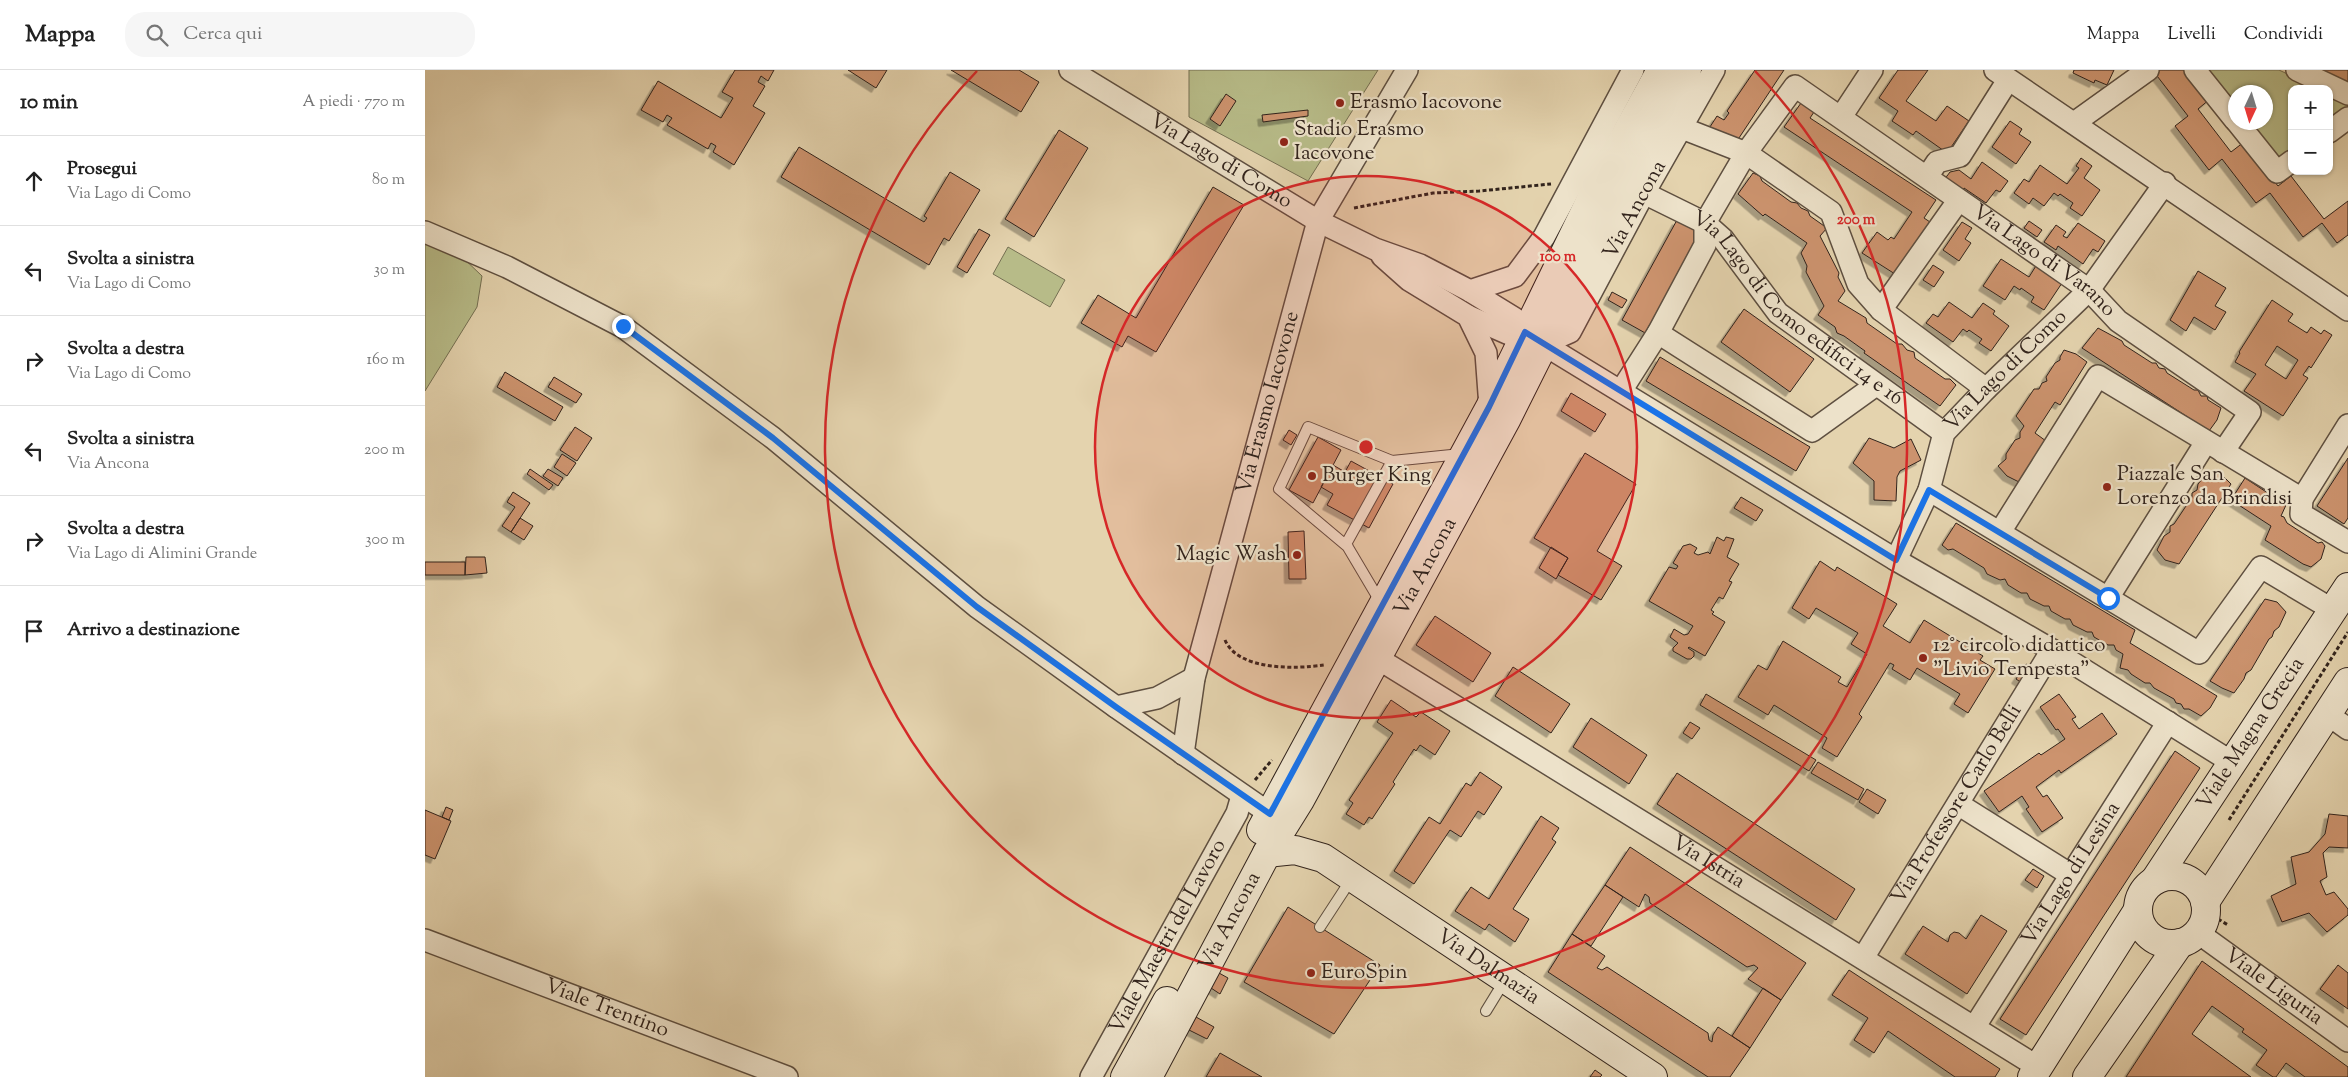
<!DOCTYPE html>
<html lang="it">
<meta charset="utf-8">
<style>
:root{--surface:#fff;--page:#f6f6f6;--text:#222;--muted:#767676;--line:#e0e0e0}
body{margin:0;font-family:"Sorts Mill Goudy",serif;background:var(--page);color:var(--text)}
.controls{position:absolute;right:15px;top:15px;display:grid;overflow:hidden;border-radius:10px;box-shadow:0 1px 4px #0004}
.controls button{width:45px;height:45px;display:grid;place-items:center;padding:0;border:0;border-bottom:1px solid var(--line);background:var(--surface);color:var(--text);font:25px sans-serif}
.compass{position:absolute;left:1803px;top:15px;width:45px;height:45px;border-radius:50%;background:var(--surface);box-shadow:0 1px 4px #0004;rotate:184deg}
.stop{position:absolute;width:15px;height:15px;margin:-11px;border:4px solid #1a73e8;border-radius:50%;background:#fff}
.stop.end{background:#1a73e8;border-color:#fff;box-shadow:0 1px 5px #0008}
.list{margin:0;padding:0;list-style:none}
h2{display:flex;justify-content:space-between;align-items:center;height:65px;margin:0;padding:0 20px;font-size:21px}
h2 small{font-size:16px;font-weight:400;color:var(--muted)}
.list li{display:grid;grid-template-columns:32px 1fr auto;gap:15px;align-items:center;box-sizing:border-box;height:90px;padding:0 20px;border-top:1px solid var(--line)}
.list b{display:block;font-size:19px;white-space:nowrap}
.list p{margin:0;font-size:16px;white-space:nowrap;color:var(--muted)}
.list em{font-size:16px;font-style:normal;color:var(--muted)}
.icon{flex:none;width:28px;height:28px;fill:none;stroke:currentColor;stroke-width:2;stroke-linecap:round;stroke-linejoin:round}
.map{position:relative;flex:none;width:1923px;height:1007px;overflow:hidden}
header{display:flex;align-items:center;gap:30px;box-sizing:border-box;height:70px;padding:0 25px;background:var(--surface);border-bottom:1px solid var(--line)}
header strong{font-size:24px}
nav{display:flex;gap:28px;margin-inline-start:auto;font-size:18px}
.search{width:350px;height:45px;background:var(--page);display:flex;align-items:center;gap:12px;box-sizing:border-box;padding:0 18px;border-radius:20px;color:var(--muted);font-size:19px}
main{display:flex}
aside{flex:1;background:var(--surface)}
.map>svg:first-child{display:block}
</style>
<header>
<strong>Mappa</strong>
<div class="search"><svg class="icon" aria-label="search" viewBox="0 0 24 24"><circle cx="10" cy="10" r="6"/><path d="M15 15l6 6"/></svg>Cerca qui</div>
<nav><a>Mappa</a><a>Livelli</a><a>Condividi</a></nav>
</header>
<main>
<aside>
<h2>10 min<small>A piedi · 770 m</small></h2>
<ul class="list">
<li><svg class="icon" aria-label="ahead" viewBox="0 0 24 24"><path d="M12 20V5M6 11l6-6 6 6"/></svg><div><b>Prosegui</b><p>Via Lago di Como</p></div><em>80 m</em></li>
<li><svg class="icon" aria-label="left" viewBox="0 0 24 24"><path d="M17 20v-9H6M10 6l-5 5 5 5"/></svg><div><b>Svolta a sinistra</b><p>Via Lago di Como</p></div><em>30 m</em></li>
<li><svg class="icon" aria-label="right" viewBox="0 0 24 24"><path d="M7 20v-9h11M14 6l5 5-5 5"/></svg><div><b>Svolta a destra</b><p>Via Lago di Como</p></div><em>160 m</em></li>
<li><svg class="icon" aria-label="left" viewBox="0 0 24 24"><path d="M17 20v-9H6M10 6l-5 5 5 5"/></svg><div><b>Svolta a sinistra</b><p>Via Ancona</p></div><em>200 m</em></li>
<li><svg class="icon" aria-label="right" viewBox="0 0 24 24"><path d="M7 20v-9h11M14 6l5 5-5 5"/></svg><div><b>Svolta a destra</b><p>Via Lago di Alimini Grande</p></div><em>300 m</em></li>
<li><svg class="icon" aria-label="arrive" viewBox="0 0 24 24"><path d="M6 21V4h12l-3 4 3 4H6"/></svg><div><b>Arrivo a destinazione</b></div></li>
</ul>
</aside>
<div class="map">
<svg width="1923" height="1007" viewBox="0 0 1923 1007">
<defs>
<filter id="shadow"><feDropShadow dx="-4.5" dy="4.5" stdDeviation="0" flood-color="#0004"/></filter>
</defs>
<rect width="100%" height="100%" fill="#e4d3ae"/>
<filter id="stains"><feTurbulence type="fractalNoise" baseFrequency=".004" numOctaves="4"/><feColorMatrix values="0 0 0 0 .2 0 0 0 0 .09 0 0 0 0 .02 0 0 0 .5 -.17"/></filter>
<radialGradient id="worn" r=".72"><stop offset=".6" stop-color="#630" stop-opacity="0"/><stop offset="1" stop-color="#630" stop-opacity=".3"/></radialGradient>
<path fill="#b7bb88" stroke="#746f52" d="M764 0H953L883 111 764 47Z
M1777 0H1854L1894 19H1867V84L1855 93 1821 53 1840 52V22H1810V40Z
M1904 24 1922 32 1923 38 1904 56Z
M0 167 32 182 57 206 52 237 0 321Z
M583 177 640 210 625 237 568 204Z"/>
<path fill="#cc936e" stroke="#31231c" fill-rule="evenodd" filter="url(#shadow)" d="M310 0H349L343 11 336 6 333 12 340 16 328 36 340 43 309 95 288 82 291 76 286 73 283 79 242 55 247 48 242 45 238 52 216 40 233 11 296 48 308 28 297 22Z
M423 0H462L451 18Z
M526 0H594L614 12 596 42Z
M1330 0H1359L1308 77 1283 60 1292 46 1299 50 1304 43 1302 41Z
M1473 0H1503L1481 31 1511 51 1522 36 1544 51 1522 83 1491 61 1488 65 1467 51 1473 41 1454 28Z
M1649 0H1689L1682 15 1670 10 1669 13 1648 3Z
M1732 0H1762L1785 29 1773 39 1806 82 1819 72 1853 116 1866 106 1899 149 1923 131V165L1912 173 1897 153 1878 167 1845 123 1831 133 1797 89 1784 100 1750 56 1763 46 1729 2Z
M1892 0H1923V12L1922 14Z
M801 24 811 31 795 56 785 49Z
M1376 33 1389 42 1385 48 1511 130 1499 148 1508 154 1470 204 1437 183 1452 162 1463 170 1466 167 1469 169 1487 142 1359 57Z
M883 40V46L838 52 837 45Z
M1585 51 1597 59 1594 64 1606 72 1591 94 1567 77Z
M634 60 663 78 609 167 580 149Z
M374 77 499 152 502 148 499 146 525 102 555 120 524 171 519 168 504 195 356 107Z
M1656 88 1667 96 1659 108 1675 120 1657 146 1645 138 1648 133 1635 124 1633 126 1629 123 1619 136 1608 128 1604 134 1589 123 1599 109 1604 112 1615 95 1642 114 1654 98 1651 96Z
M1557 92 1583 111 1575 122 1571 120 1561 133 1539 118 1537 122 1519 110 1525 102 1534 100 1546 109Z
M1328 103 1335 106 1337 111 1366 132 1372 133 1376 138 1383 141 1385 146 1402 158 1395 166 1414 203 1413 207 1420 221 1413 231 1441 248 1442 253 1472 274H1477L1482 280 1489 282 1490 288 1520 309H1525L1531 315 1515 336 1439 283 1440 281 1419 266 1412 263 1410 257 1393 245 1399 236 1381 202 1382 196 1376 183 1382 173 1340 144 1338 146 1313 124Z
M788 117 819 135 731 282 703 266 697 277 656 253 673 225 711 248Z
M1252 150 1277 164 1222 264 1197 250Z
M1604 151 1617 160 1612 167 1599 158Z
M1537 152 1547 158 1540 169 1546 173 1534 191 1518 180Z
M1653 153 1680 171 1673 182 1668 179 1658 194 1633 176 1631 180 1619 172 1631 155 1641 162 1638 166 1642 168Z
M554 159 565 165 542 203 532 197Z
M1576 189 1604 207 1614 191 1637 213 1619 240 1606 232 1609 227 1596 218 1595 220 1589 216 1580 230 1558 216Z
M1508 195 1519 202 1509 217 1498 210Z
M1773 201 1801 218 1790 236 1801 242 1790 260 1769 247 1761 261 1745 250Z
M1187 222 1202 230 1197 238 1183 230Z
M1847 230 1868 244 1863 251 1882 263 1886 257 1896 264 1899 260 1907 265 1886 298 1884 296 1878 305 1883 308 1858 346 1819 321 1831 304 1810 292 1815 283 1814 282ZM1852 276 1873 290 1861 309 1840 295Z
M1524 232 1547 248 1558 233 1570 241 1568 244 1584 256 1566 281 1554 273 1557 269 1544 260 1542 262 1538 259 1528 272 1501 253 1508 244 1513 247Z
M1319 239 1389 289 1365 322 1296 272Z
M1673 258 1697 271 1699 275 1727 293H1731L1734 298 1740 299 1742 303 1769 320H1773L1776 326H1782L1783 330 1796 338 1792 350 1784 361 1657 278Z
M1639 280 1651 284 1662 292 1635 335 1630 332 1610 363 1621 371 1594 412 1582 406 1573 396 1581 389V384L1590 370 1595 368V362L1599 356 1591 346 1609 319H1614L1617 313 1622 311 1621 307 1630 293 1635 290V287Z
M1235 287 1385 377 1371 401 1221 311Z
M80 302 138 337 130 351 72 317Z
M129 307 157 324 151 333 123 317Z
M1146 323 1181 344 1170 362 1136 341Z
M150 357 167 368 152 391 135 380Z
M864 360 872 365 866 375 858 370Z
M893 367 916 380 888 433 864 420Z
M1444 368 1469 378 1486 369 1496 390 1475 401 1472 407 1471 431 1449 430V411L1428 393Z
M1160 383 1211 414 1172 481 1197 496 1176 530 1133 505 1143 488 1109 468Z
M137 384 151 393 142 406 129 397Z
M1923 388V448L1919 454 1892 436Z
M926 391 968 414 944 458 902 435 908 424 896 417 908 395 920 402Z
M105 399 128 415 124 420 102 404Z
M123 399 138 408 133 416 118 406Z
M1784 401 1797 405 1806 414 1754 494 1740 490 1732 480 1739 466 1745 462V456L1749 454 1767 427V423L1772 420 1773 414Z
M1820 408 1861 435 1856 446 1859 447 1862 453 1893 473 1897 472 1900 476 1896 489 1886 497 1878 494 1840 470 1846 456 1806 430Z
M88 422 105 433 86 462 77 456 90 437 82 432Z
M1316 427 1338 440 1331 451 1309 438Z
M95 448 108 456 99 470 86 462Z
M1531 453 1710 560 1705 573 1792 626 1785 638 1776 646 1764 639H1759L1756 634 1751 633 1749 629 1729 618 1725 613H1720L1706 604 1703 600 1695 598 1698 584 1691 580 1689 575H1683L1669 567 1667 562H1662L1648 555 1645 549H1640L1626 541 1624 536H1619L1605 529 1602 523H1596L1583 515 1580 509 1575 510 1562 504 1559 498 1528 479 1523 480 1517 475Z
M879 461 881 509H864L863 462Z
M1292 467 1299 471 1301 467 1309 469 1302 487 1314 494 1304 511 1307 512 1298 529 1294 527 1286 540 1289 542 1287 544 1300 552 1280 586 1264 577 1263 578 1269 582V586L1266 589H1262L1248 581V578L1253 573 1245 567 1249 559 1259 565 1263 564 1268 556 1224 531 1244 497 1251 499 1253 496 1248 493 1258 476 1265 474 1272 478 1269 483 1273 485 1283 482 1285 484Z
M1126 477 1143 488 1131 509 1114 498Z
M41 487H60L62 503 40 505Z
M1395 491 1410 501 1412 497 1472 534 1458 556 1485 573 1499 550 1558 586 1555 590 1570 599 1543 643 1529 634 1535 624 1492 598 1485 610 1467 599 1469 595 1465 593 1434 644 1437 647 1412 687 1397 678 1402 668 1349 635 1343 645 1313 627 1333 595 1342 600 1358 571 1416 607 1413 612 1422 617 1442 584 1426 574 1433 563 1391 538 1384 549 1367 538Z
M0 492H40V505H0Z
M1840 529 1852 532 1861 542 1854 557 1849 561 1847 567 1844 569 1826 600 1821 603 1819 609 1809 623 1797 618 1785 611Z
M1010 546 1066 583 1048 612 991 575Z
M1601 594 1606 597 1597 613 1591 609Z
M1088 597 1145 634 1126 663 1070 626Z
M1281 624 1391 690 1384 701 1275 635Z
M1634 624 1651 647 1647 649 1654 659 1677 643 1692 664 1636 703 1634 700 1611 717 1618 727 1622 725 1638 748 1617 762 1601 739 1604 737 1597 726 1574 742 1559 721 1614 683 1616 685 1640 669 1633 659 1631 660 1615 637Z
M966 630 991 647 996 642 1025 661 1010 685 995 675 991 681 989 679 968 712 970 714 947 749 944 747 939 755 921 744 928 733 924 730 968 663 952 652Z
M1166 648 1222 685 1204 714 1148 677Z
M1265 652 1275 658 1267 669 1258 663Z
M1750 681 1775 698 1601 965 1575 949Z
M1393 692 1439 719 1433 730 1386 703Z
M1055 702 1077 717 1059 745 1053 741 1036 767 1025 760 989 814 969 801 1004 747 1015 754 1041 713 1046 716Z
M1252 703 1430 819 1411 850 1232 734Z
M1442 719 1461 730 1453 744 1434 732Z
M21 737 28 740 24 750 17 747Z
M0 740 26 751 10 789 0 785Z
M1904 744 1923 746V778L1904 777 1898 783 1902 807 1895 811 1901 825 1909 822 1923 839V845L1902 862 1884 843 1857 852 1846 826 1871 814 1866 787 1884 782 1900 764Z
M1116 746 1134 758 1127 769 1131 772 1088 839 1104 849 1090 872 1064 854 1060 860 1030 841 1046 817 1064 829Z
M1205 777 1381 893 1356 930 1323 909 1333 898 1329 895 1322 897 1225 833 1224 827 1220 824 1214 837 1180 815Z
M1608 799 1619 806 1612 818 1600 810Z
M1180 815 1198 827 1166 876 1147 864Z
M863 837 955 895 909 964 819 912Z
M1556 845 1582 861 1542 924 1480 884 1498 856 1523 872 1525 865 1529 862 1534 863 1541 869Z
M1147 864 1180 886 1172 898 1177 900 1182 897 1283 963 1284 970 1287 972 1288 965 1293 957 1325 978 1305 1007H1283L1123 902Z
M1777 891 1923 997V1007H1880L1861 993 1851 1007H1848L1831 995 1842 980 1817 962 1819 959 1787 936 1767 964 1826 1007H1701Z
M1913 895 1923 903V939L1895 919Z
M1424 900 1575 999 1570 1007H1530L1463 961 1449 983 1429 970 1443 948 1407 925Z
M794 903 803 908 795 924 786 918Z
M1338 918 1356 930 1325 978 1307 966Z
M771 947 789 957 782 969 764 960Z
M795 983 837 1007H781Z
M1170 1000 1177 1005 1175 1007H1165Z"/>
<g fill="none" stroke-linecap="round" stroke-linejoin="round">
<defs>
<path id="lane" d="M923 477 854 419 883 357 967 391
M956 533 921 474 967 391 1036 384
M895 857 927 808
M1061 941 1080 910"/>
<g id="street">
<path id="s1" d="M645 0 893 151 950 179 995 195 1045 221 1089 248 1100 262 1118 274 1471 490 1627 580 1808 693"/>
<path d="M1570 0 1923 240"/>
<path d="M1770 0 1810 50"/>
<path d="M1872 0 1923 24"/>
<path d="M1416 47 1447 0"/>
<path d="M1812 52 1852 102 1867 91"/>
<path d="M1649 53 1723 0"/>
<path d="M1257 58 1321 83 1406 142 1433 214 1456 240 1561 319"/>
<path d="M1904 62 1923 48"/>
<path d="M1502 107 1512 92 1535 86 1583 10"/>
<path id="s2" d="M1219 123 1280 153 1298 169 1353 243 1519 363"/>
<path d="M0 162 82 197 198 257 348 368 552 537 691 637 845 744"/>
<path d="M957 186 984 210 1043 246 1061 283 1065 337"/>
<path d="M1045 221 1090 206 1119 167 1208 0"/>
<path d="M1456 240 1533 131"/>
<path d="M1043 246 1084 264 1100 262"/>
<path d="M1233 263 1387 361 1451 315"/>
<path id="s3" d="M1118 274 1145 262 1219 123 1289 0"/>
<path id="s4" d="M1196 321 1233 263 1280 175V153L1321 83 1370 16 1664 220 1693 251 1825 342 1798 382"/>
<path d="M1504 420 1774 583 1836 497 1908 540"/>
<path d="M1877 429 1923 355"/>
<path d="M1575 462 1673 306 1877 429 1876 444 1923 472"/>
<path id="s5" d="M1471 490 1504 420 1519 363 1561 319 1664 220 1740 113"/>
<path d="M1683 528 1781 372"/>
<path id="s6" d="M952 588 1613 997"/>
<path d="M691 637 732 628 769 608"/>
<path d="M1902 644 1923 659"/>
<path id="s7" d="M758 684 769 608 893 151 982 0"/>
<path d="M1533 734 1646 805"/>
<path id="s8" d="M1772 862 1923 971"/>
<path id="s9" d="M0 870 362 1007"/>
<path id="s10" d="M1438 888 1627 580"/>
<path id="s11" d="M1550 956 1743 652"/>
<path id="s12" d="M666 1007 812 743 817 726"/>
</g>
<g id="secondary">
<path d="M836 760 1065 337 1174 113 1236 0"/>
<path id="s13" d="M842 783 870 780 898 788 1228 1007"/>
<circle cx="1747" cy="840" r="34"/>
<path id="s14" d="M1730 810 1923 517"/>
<path d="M1780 832 1923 612"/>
<path d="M700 1007 742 931"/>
<path id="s15" d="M723 1007 842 783 875 730 1082 348 1198 116 1262 0"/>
<path d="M1607 1007 1713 840"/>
<path d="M1662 1007 1755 873"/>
</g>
</defs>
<use href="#lane" stroke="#5e4f40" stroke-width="12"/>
<use href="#street" stroke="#5e4f40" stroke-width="24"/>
<use href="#secondary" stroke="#31231c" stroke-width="30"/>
<path stroke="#31231c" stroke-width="3" stroke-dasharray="4 2.5" stroke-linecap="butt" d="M929 138 1008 123 1054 121 1126 114
M800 570C813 601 871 599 899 595
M830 710 847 690
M1804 750 1923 562
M1793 849 1803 855"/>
<use href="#lane" stroke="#ede2ca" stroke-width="10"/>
<use href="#street" stroke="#ede2ca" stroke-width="21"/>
<use href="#secondary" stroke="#ede2ca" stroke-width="28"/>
</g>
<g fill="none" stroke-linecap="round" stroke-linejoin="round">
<path stroke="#1a73e8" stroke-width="6" d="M198 256 348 368 552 537 691 637 845 744 1064 337 1100 262 1471 490 1504 420 1683 528"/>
</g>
<circle cx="941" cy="377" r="271" fill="#d62828" fill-opacity=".12"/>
<g fill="none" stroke="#d62828" stroke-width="2.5">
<circle cx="941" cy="377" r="271"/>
<path d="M1330 1A541 541 0 1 1 552 1"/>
</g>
<g fill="#8f2418" stroke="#ede2ca" stroke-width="2">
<circle cx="915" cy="33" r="5"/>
<circle cx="859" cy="72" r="5"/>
<circle cx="887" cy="406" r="5"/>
<circle cx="1682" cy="417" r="5"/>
<circle cx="872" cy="485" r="5"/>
<circle cx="1498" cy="588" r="5"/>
<circle cx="886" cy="903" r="5"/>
</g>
<g text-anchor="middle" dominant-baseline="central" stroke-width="4.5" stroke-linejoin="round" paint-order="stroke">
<g font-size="21" fill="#31231c" stroke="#ede2ca" text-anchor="start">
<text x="925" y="33">Erasmo Iacovone</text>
<text x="869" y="60">Stadio Erasmo<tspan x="869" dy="24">Iacovone</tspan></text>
<text x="1692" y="405">Piazzale San<tspan x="1692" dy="24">Lorenzo da Brindisi</tspan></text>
<text x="897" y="406">Burger King</text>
<text x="862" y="485" text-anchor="end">Magic Wash</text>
<text x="1508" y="576">12° circolo didattico<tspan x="1508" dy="24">"Livio Tempesta"</tspan></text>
<text x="896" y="903">EuroSpin</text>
</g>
<g font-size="21" fill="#31231c" stroke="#ede2ca">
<text stroke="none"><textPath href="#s1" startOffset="176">Via Lago di Como</textPath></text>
<text stroke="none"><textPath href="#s3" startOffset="168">Via Ancona</textPath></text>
<text stroke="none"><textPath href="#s4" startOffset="659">Via Lago di Varano</textPath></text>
<text stroke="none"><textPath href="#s2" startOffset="195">Via Lago di Como edifici 14 e 16</textPath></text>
<text stroke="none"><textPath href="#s5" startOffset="224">Via Lago di Como</textPath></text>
<text stroke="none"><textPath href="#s7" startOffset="362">Via Erasmo Iacovone</textPath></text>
<text stroke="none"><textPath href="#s15" startOffset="581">Via Ancona</textPath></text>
<text stroke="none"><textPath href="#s14" startOffset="175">Viale Magna Grecia</textPath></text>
<text stroke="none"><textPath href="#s10" startOffset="180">Via Professore Carlo Belli</textPath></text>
<text stroke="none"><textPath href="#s6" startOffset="389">Via Istria</textPath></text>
<text stroke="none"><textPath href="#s11" startOffset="180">Via Lago di Lesina</textPath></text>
<text stroke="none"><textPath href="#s15" startOffset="176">Via Ancona</textPath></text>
<text stroke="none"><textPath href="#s12" startOffset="160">Viale Maestri del Lavoro</textPath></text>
<text stroke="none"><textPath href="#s13" startOffset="255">Via Dalmazia</textPath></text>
<text stroke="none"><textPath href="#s8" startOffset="94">Viale Liguria</textPath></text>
<text stroke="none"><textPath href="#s9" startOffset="194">Viale Trentino</textPath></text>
</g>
</g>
<circle cx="941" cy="377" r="8" fill="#d62828" stroke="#ede2ca" stroke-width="2.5"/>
<g font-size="15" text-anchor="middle" font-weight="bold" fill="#d62828" stroke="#ede2ca" stroke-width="4.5" stroke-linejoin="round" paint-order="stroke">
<text x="1431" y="154">200 m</text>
<text x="1133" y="191">100 m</text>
</g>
<rect width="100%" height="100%" filter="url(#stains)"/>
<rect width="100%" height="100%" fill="url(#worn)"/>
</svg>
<div class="controls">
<button>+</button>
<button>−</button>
</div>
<svg class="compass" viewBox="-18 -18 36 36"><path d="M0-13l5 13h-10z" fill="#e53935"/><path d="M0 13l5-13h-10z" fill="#767676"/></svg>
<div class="stop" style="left:1683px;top:528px"></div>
<div class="stop end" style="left:198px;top:256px"></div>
</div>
</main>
